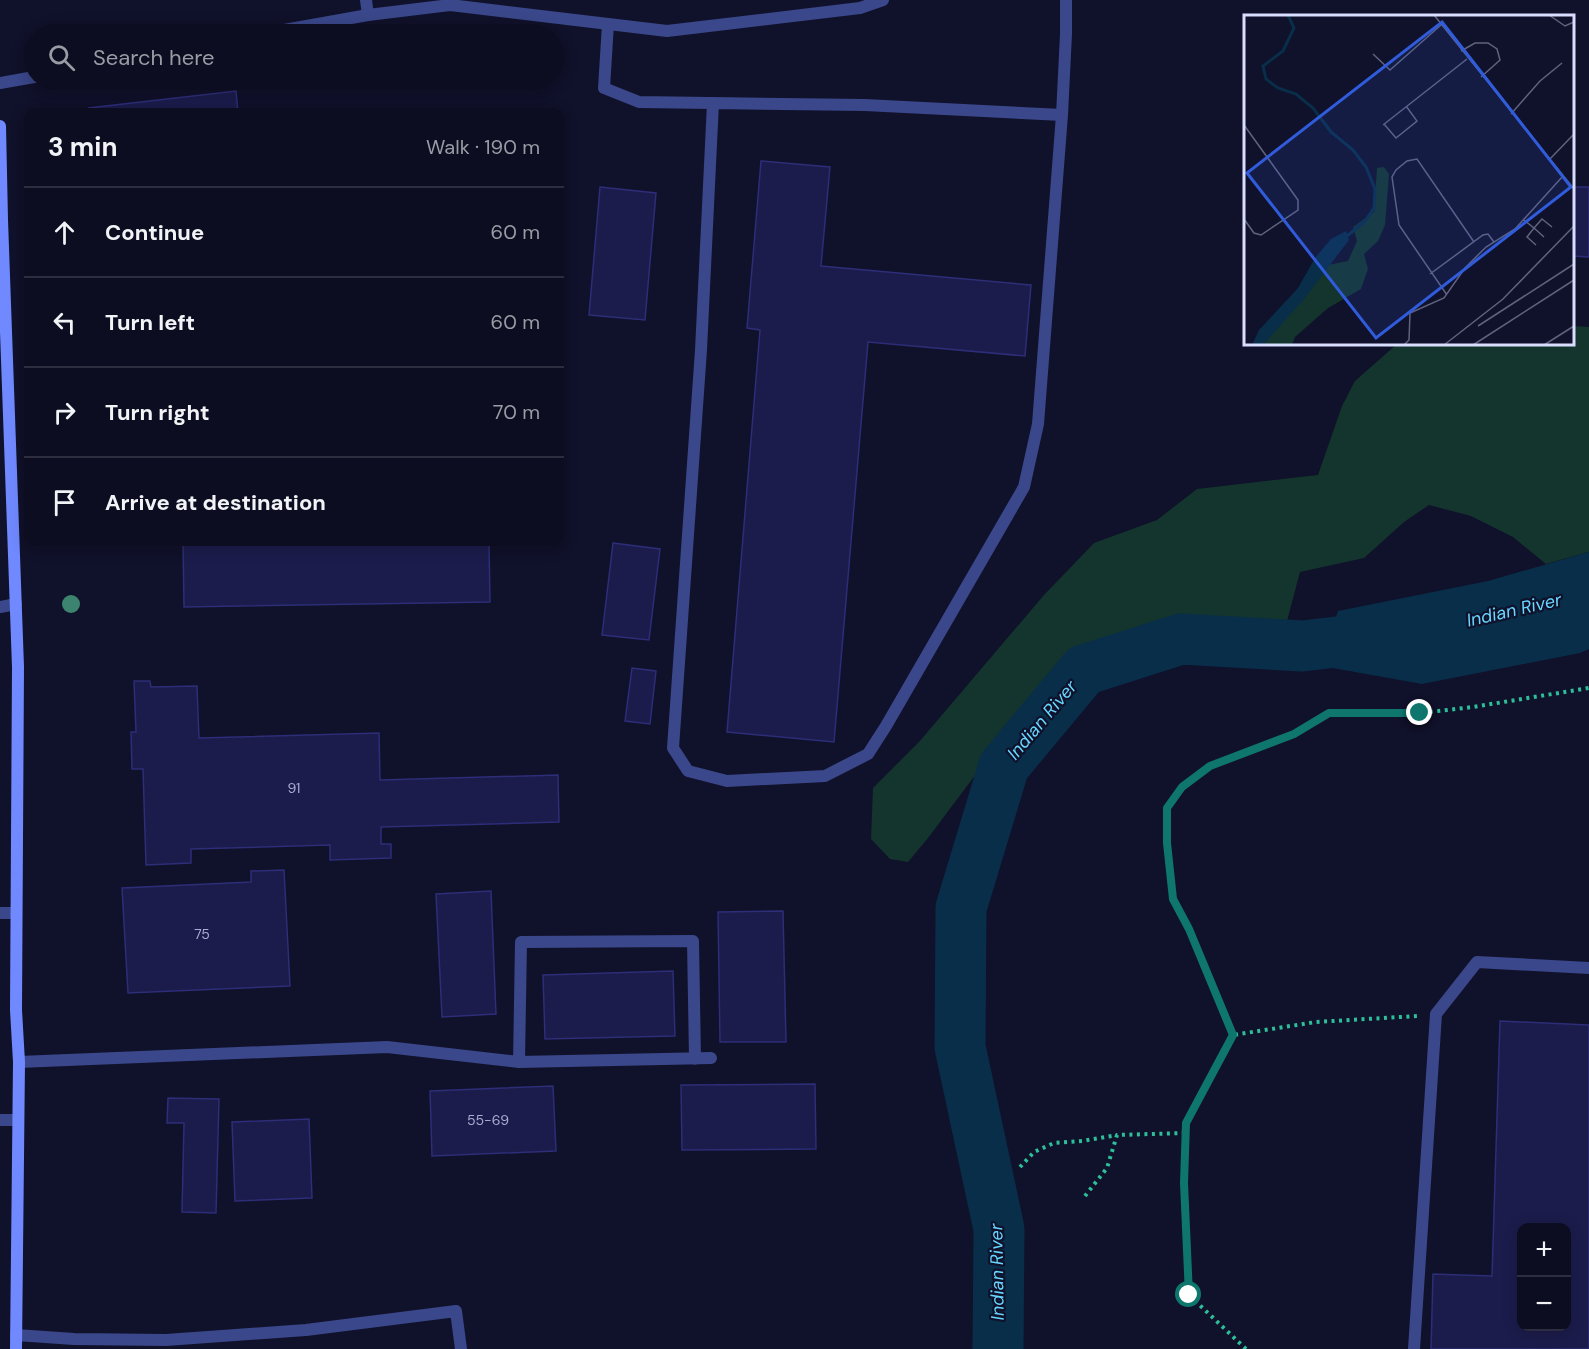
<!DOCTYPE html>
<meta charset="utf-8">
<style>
:root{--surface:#0c0d20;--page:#151629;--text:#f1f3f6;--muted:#9a9ca5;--line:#2c2d3e}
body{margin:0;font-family:"DM Sans",sans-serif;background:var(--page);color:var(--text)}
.controls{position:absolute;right:18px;bottom:18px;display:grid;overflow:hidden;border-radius:12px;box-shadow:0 3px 15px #0003}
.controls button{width:54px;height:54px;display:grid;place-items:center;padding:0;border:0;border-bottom:2px solid var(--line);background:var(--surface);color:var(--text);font:30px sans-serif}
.stop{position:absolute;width:18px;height:18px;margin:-14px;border:4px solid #0f766e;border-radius:50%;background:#fff}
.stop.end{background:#0f766e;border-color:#fff;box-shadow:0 2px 6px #0008}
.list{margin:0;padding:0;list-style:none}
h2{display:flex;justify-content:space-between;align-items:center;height:78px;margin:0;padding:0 24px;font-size:26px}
h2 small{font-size:20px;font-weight:400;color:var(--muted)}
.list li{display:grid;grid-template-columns:39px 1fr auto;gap:18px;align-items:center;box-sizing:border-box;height:90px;padding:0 24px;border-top:2px solid var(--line)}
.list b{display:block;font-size:22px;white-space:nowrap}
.list em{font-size:20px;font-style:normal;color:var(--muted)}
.icon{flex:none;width:33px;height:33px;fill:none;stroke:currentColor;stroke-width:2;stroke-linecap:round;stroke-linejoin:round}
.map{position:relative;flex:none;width:1589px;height:1349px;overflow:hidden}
.search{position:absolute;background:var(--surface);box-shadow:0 3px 15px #0003;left:24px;top:24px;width:540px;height:66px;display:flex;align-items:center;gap:15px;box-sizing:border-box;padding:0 21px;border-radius:33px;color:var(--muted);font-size:22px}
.panel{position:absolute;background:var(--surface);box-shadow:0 3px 15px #0003;left:24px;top:108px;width:540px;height:438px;border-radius:12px}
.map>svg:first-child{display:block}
</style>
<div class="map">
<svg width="1589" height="1349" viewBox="0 0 1589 1349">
<rect width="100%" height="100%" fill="#10112a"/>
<path fill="#13352d" d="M1573 326 1589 327V552L1546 564 1513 537 1471 516 1429 505 1404 522 1364 558 1300 572 1287 621 1266 655 1197 660 1169 654 1099 653 1065 678 973 778 928 838 908 862 890 859 871 839 873 788 919 742 1044 595 1094 543 1157 520 1197 489 1318 475 1342 406 1355 381 1397 344H1572Z"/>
<path fill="#092e4a" d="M1589 552V649L1580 653 1422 684 1316 665 1327 644 1338 611 1488 581Z"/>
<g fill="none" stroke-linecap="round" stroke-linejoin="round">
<path stroke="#092e4a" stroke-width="51" d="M998 1349 999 1229 960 1047 961 908 1004 766 1084 670 1181 639 1302 646 1397 635"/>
</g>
<path fill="#1c1c4c" stroke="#2d2d78" stroke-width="1.5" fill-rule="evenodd" d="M236 91 238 112H90L89 108Z
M761 161 830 167 821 266 1031 285 1025 356 868 342 834 742 727 732 760 330 747 328Z
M600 187 656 193 645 320 589 315Z
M1572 187H1589V257L1572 256Z
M183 542H489L490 602 184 607Z
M613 543 660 549 649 640 602 635Z
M632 668 656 671 650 724 625 721Z
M134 681H150L151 687 197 686 199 738 379 733 380 780 558 775 559 822 381 827V844H391V858L330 860V845L191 849V863L146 865 143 769H132L131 732H136Z
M284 870 290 986 128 993 122 888 251 882V871Z
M491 891 496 1014 442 1017 436 894Z
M783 911 786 1042H720L718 912Z
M673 971 675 1036 545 1039 543 975Z
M1500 1021 1589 1025V1349H1431L1433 1274 1492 1276ZM1522 1228H1566V1326H1522Z
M815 1084 816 1149 682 1150 681 1085Z
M553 1086 556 1151 432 1156 430 1091Z
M168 1098 219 1099 216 1213 182 1212 184 1123H167Z
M309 1119 312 1198 235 1201 232 1122Z"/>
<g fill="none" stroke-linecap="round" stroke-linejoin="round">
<path stroke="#2dbf99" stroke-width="4" stroke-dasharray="3 4.5" stroke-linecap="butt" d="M1233 1035 1189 929 1173 899 1167 843V808L1182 787 1210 766 1294 734 1329 713H1421L1473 707 1589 688
M1020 1167 1034 1152 1054 1143 1082 1141 1117 1135
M1085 1196 1107 1168 1117 1135 1186 1133
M1246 1349 1189 1295 1184 1183 1186 1123 1233 1035 1316 1022 1417 1016"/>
<path stroke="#3a478a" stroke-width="12" d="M366 0 368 15
M608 24 604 88 639 102 865 105 1062 115
M713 103 701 350 673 748 688 771 727 781 825 776 868 754 886 726 1024 487 1038 424 1062 115 1066 34V0
M0 607 16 604
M0 913H16
M19 1062 387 1047 519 1062 711 1058
M519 1062 521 942 693 941 695 1059
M0 1120H18
M16 1335 74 1339 166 1340 306 1330 456 1311 461 1349
M1414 1349 1436 1014 1477 962 1589 968"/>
<path stroke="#3a478a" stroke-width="12" d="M262 34 368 15 450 5 667 31 860 8 883 0
M0 83 34 77"/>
<path stroke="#7089ff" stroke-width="12" d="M0 126 2 220 18 667 16 1010 19 1062 16 1349"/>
</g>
<circle fill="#3d8470" cx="71" cy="604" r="9"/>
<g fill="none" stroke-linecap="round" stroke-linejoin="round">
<path stroke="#0f766e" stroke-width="8" d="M1189 1295 1184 1183 1186 1123 1233 1035 1189 929 1173 899 1167 843V808L1182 787 1210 766 1294 734 1329 713H1420"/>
</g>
<g text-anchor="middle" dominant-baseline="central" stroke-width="4.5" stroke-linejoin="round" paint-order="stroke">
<g font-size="14" fill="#aaadd2">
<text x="294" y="788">91</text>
<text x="202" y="934">75</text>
<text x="488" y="1120">55-69</text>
</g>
<g font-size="18" font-style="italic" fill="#67d7ff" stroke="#10112a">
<text transform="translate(1514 610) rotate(-13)">Indian River</text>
<text transform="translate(1042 720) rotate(-50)">Indian River</text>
<text transform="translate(997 1272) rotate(-91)">Indian River</text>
</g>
</g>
<g transform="translate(1244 15)">
<rect width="330" height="330" fill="#10112a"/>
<path d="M140 152 145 159 141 210 134 226 120 239 124 254 117 274 84 293 51 322 48 330H19L84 250 104 246 113 226 109 212 130 197 133 153Z" fill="#13352d"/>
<path d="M102 216 105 225 60 284 19 330H8L15 315 54 273 71 243 87 224Z" fill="#092e4a"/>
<path fill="none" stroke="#092e4a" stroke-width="3" d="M44 0 50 13 39 36 19 51 22 64 34 73 52 79 69 93 87 117 109 135 122 152 131 174 130 193 121 206 96 227"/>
<path fill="none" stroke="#60637f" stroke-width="1.5" d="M190 0 330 174M305 0 321 11 330 7M217 36 231 28H244L253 34 256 45 237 62M129 39 146 55 197 10M267 99 296 66 318 48M140 109 152 123 173 106 162 91M0 110 54 185V195L17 220 10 218 0 204M139 110 223 44M305 145 330 119M280 205 290 213 298 204 308 212M292 230 283 222 290 213 300 222M186 259 239 220 244 219 250 227M203 280 155 210 148 162 152 155 163 146 173 144 230 227M234 311 330 249M160 330 165 325 166 298 200 283 221 253 242 232 271 214 319 161M200 330 259 284 330 211M229 330 330 265M300 330 330 311"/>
<path fill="#305cdc" fill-opacity="0.15" stroke="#305cdc" stroke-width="3" d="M198 7 327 172 132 323 3 158Z"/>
<rect width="330" height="330" fill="none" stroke="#d9ddff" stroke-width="3"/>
</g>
</svg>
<div class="controls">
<button>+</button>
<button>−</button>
</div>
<div class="stop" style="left:1189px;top:1295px"></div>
<div class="stop end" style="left:1420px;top:713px"></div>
<div class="search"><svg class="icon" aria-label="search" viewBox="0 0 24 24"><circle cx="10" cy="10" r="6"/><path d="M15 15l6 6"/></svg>Search here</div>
<section class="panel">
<h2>3 min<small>Walk · 190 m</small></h2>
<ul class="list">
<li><svg class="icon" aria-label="ahead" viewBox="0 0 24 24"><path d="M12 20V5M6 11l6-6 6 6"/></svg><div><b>Continue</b></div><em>60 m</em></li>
<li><svg class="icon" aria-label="left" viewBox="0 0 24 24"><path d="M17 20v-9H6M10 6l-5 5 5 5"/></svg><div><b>Turn left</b></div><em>60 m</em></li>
<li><svg class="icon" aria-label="right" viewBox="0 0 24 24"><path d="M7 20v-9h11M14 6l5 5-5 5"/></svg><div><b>Turn right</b></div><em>70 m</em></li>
<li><svg class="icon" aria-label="arrive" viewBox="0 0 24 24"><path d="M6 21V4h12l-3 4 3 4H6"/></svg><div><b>Arrive at destination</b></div></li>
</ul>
</section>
</div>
